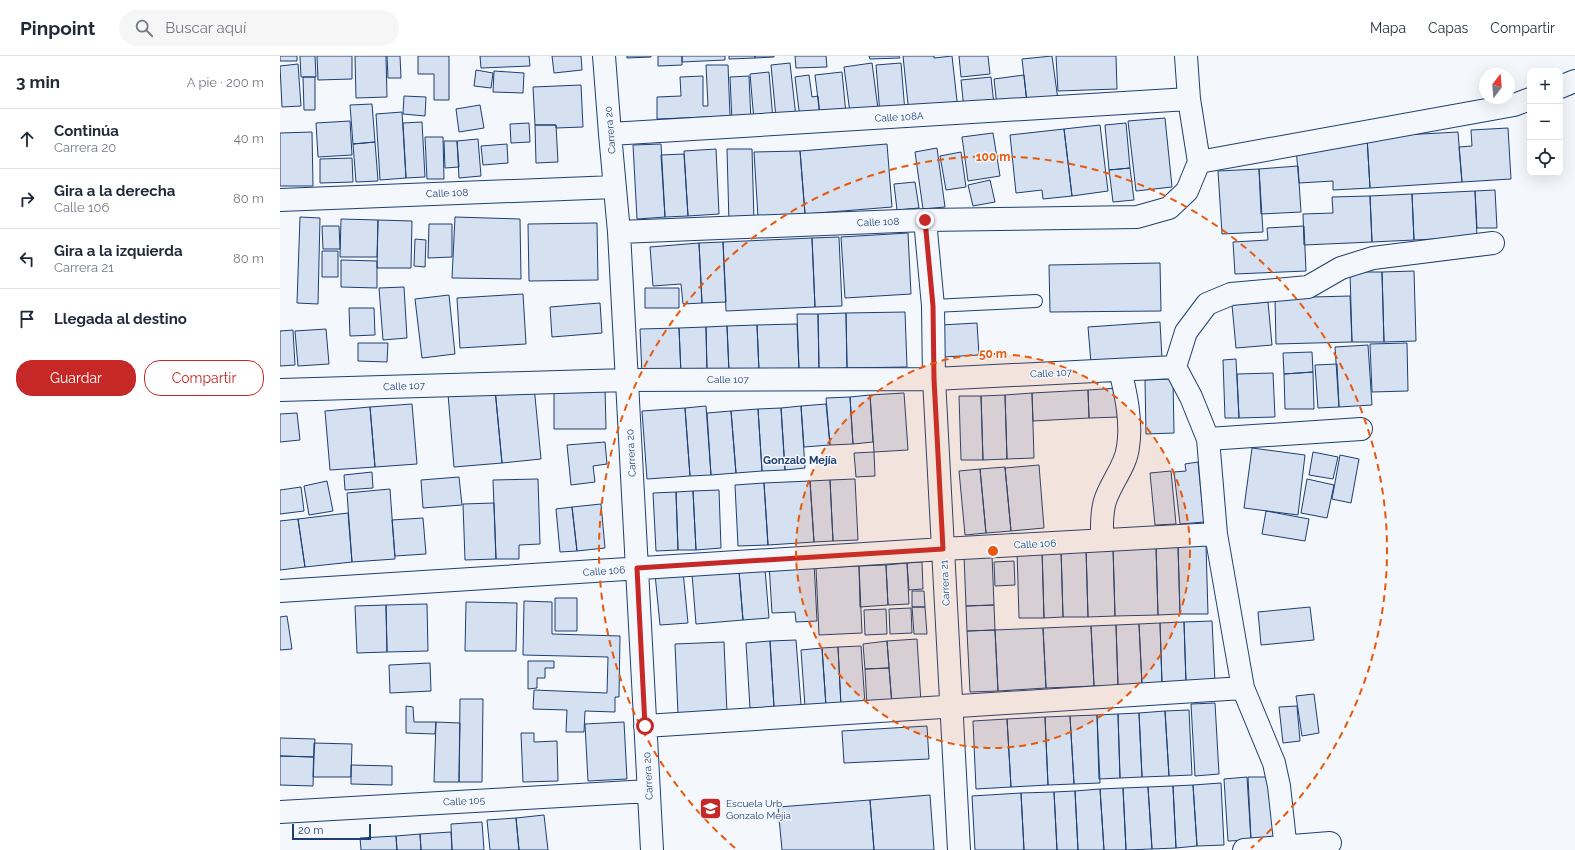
<!DOCTYPE html>
<html lang="es">
<meta charset="utf-8">
<style>
:root{--surface:#fff;--page:#f6f6f7;--text:#1f2937;--muted:#747a83;--line:#e0e1e3;--accent:#c62828}
body{margin:0;font-family:Raleway,sans-serif;background:var(--page);color:var(--text)}
.controls{position:absolute;right:12px;top:12px;display:grid;overflow:hidden;border-radius:8px;box-shadow:0 4px 16px #0002}
.controls button{width:36px;height:36px;display:grid;place-items:center;padding:0;border:0;border-bottom:1px solid var(--line);background:var(--surface);color:var(--text);font:20px sans-serif}
.compass{position:absolute;left:1199px;top:12px;width:36px;height:36px;border-radius:50%;background:var(--surface);box-shadow:0 4px 16px #0002;rotate:16deg}
.scale{position:absolute;left:12px;bottom:10px;width:79px;box-sizing:border-box;padding-left:4px;border:2px solid #1d3f73;border-top:0;font-size:11px;line-height:14px;white-space:nowrap;color:#1d3f73;-webkit-text-stroke:3px #f4f7fb;paint-order:stroke}
.stop{position:absolute;width:12px;height:12px;margin:-9px;border:3px solid #c62828;border-radius:50%;background:#fff}
.stop.end{background:#c62828;border-color:#fff;box-shadow:0 1px 4px #0008}
.list{margin:0;padding:0;list-style:none}
h2{display:flex;justify-content:space-between;align-items:center;height:52px;margin:0;padding:0 16px;font-size:17px}
h2 small{font-size:13px;font-weight:400;color:var(--muted)}
.list li{display:grid;grid-template-columns:26px 1fr auto;gap:12px;align-items:center;box-sizing:border-box;height:60px;padding:0 16px;border-top:1px solid var(--line)}
.list b{display:block;font-size:15px;white-space:nowrap}
.list p{margin:0;font-size:13px;white-space:nowrap;color:var(--muted)}
.list em{font-size:13px;font-style:normal;color:var(--muted)}
.actions{display:flex;gap:8px;padding:12px 16px}
.actions a{flex:1;padding:9px 0;border:1px solid var(--accent);border-radius:16px;text-align:center;font-size:14px;color:var(--accent)}
.actions .main{background:var(--accent);color:#fff}
.icon{flex:none;width:22px;height:22px;fill:none;stroke:currentColor;stroke-width:2;stroke-linecap:round;stroke-linejoin:round}
.map{position:relative;flex:none;width:1295px;height:794px;overflow:hidden}
header{display:flex;align-items:center;gap:24px;box-sizing:border-box;height:56px;padding:0 20px;background:var(--surface);border-bottom:1px solid var(--line)}
header strong{font-size:19px}
nav{display:flex;gap:22px;margin-inline-start:auto;font-size:14px}
.search{width:280px;height:36px;background:var(--page);display:flex;align-items:center;gap:10px;box-sizing:border-box;padding:0 14px;border-radius:22px;color:var(--muted);font-size:15px}
main{display:flex}
aside{flex:1;background:var(--surface)}
.map>svg:first-child{display:block}
</style>
<header>
<strong>Pinpoint</strong>
<div class="search"><svg class="icon" aria-label="search" viewBox="0 0 24 24"><circle cx="10" cy="10" r="6"/><path d="M15 15l6 6"/></svg>Buscar aquí</div>
<nav><a>Mapa</a><a>Capas</a><a>Compartir</a></nav>
</header>
<main>
<aside>
<h2>3 min<small>A pie · 200 m</small></h2>
<ul class="list">
<li><svg class="icon" aria-label="ahead" viewBox="0 0 24 24"><path d="M12 20V5M6 11l6-6 6 6"/></svg><div><b>Continúa</b><p>Carrera 20</p></div><em>40 m</em></li>
<li><svg class="icon" aria-label="right" viewBox="0 0 24 24"><path d="M7 20v-9h11M14 6l5 5-5 5"/></svg><div><b>Gira a la derecha</b><p>Calle 106</p></div><em>80 m</em></li>
<li><svg class="icon" aria-label="left" viewBox="0 0 24 24"><path d="M17 20v-9H6M10 6l-5 5 5 5"/></svg><div><b>Gira a la izquierda</b><p>Carrera 21</p></div><em>80 m</em></li>
<li><svg class="icon" aria-label="arrive" viewBox="0 0 24 24"><path d="M6 21V4h12l-3 4 3 4H6"/></svg><div><b>Llegada al destino</b></div></li>
</ul>
<div class="actions"><a class="main">Guardar</a><a>Compartir</a></div>
</aside>
<div class="map">
<svg width="1295" height="794" viewBox="0 0 1295 794">
<rect width="100%" height="100%" fill="#f4f7fb"/>
<path fill="#d5e0f0" stroke="#1d3f73" d="M0 0H17V5H0Z
M20 0H35L36 21H21Z
M37 0H72V23L38 24Z
M75 0H106L107 41 76 42Z
M107 0H120L121 22H108Z
M138 0H169V44H154V18H138Z
M200 0H249L250 10 201 12Z
M272 0H301L302 14 274 17Z
M347 0H371V1L347 2Z
M378 0H402V9L378 10Z
M402 0H445V4L402 6Z
M449 0H475V2L449 3Z
M475 0H494V1L475 2Z
M515 0H546L547 11 516 12Z
M589 0H619L620 2 590 3Z
M623 0H654V2L672 0 678 54 629 58Z
M679 0H708L710 18 681 21Z
M772 0 778 44 747 47 742 3Z
M776 0H836L837 33 778 35Z
M510 7 516 61 496 62 491 9Z
M592 7 598 53 570 57 564 11Z
M621 7 625 56 600 58 596 9Z
M18 8 21 50 2 51 0 10Z
M426 9H448L450 60 377 63V41L401 40 400 21 423 20V50H428Z
M196 14 213 17 211 32 194 30Z
M214 15 244 17 243 37 213 36Z
M489 16 493 64 474 65 470 18Z
M562 16 566 58 540 60 535 19Z
M529 19 532 41 538 40 540 60 520 63 515 21Z
M744 19 747 47 717 50 714 23Z
M469 20 471 65 452 66 450 21Z
M23 21H35V54H24Z
M711 21 714 49 684 53 681 24Z
M301 29 303 71 276 72V69H255L253 31Z
M124 40 146 41 145 60 123 58Z
M92 48 95 86 73 88 70 49Z
M200 49 204 72 179 76 176 53Z
M122 56 126 122 100 124 96 58Z
M885 62 892 131 856 135 848 65Z
M70 65 72 99 38 101 36 67Z
M142 66 145 121 126 122 123 67Z
M249 67 250 86 231 87 230 68Z
M846 67 850 112 829 114 825 69Z
M255 69H276L278 106 256 107Z
M820 69 828 135 792 140 784 73Z
M1228 72 1231 123 1182 126 1179 91 1192 90 1191 74Z
M784 73 792 140 763 143 762 134 736 137 730 79Z
M32 76 33 130H0V77Z
M1178 76 1182 126 1090 132 1087 81Z
M713 77 720 120 688 125 682 81Z
M145 81H163L164 123H147Z
M1087 81 1090 132 1053 134V125L1019 127 1016 92Z
M198 83 201 120 179 122 177 85Z
M164 85H177L179 111 165 112Z
M95 86 98 125 76 126 73 88Z
M227 88 228 107 203 109 201 90Z
M381 88 385 161 357 163 353 89Z
M607 88 612 151 525 158 520 95Z
M657 92 665 151 643 153 635 96Z
M436 93 439 158 408 160 404 95Z
M447 93H472L474 166 449 167Z
M520 95 525 158 478 161 474 96Z
M681 96 686 131 666 134 660 100Z
M404 98 408 160 385 161 381 99Z
M72 102 73 126 40 127V103Z
M1018 110 1021 156 981 158 979 113Z
M850 112 854 144 833 146 829 114Z
M979 113 983 176 942 178 938 115Z
M710 124 715 146 693 150 688 129Z
M635 126 639 152 617 154 614 128Z
M1215 134 1217 172H1197L1195 135Z
M1195 135 1197 181 1134 184 1132 138Z
M1132 138 1134 184 1092 186 1090 140Z
M1090 140 1092 186 1024 189 1023 158 1053 157 1052 141Z
M20 161 40 162 38 248 17 247Z
M175 161 240 163 241 223 172 222Z
M61 163 98 164 97 201H60Z
M98 164 132 165 131 212H97Z
M317 167 318 224 249 225 248 168Z
M149 168H172V201L148 202Z
M42 170H59L60 193H43Z
M1024 170 1026 215 955 218 953 186 988 184 987 172Z
M628 177 631 238 565 242 561 181Z
M559 181 562 250 535 251 532 182Z
M532 182 535 251 446 255 443 186Z
M135 183 146 184 145 211 134 210Z
M443 186 446 246 422 247 419 187Z
M419 187 422 247 403 248 401 228 373 230 370 191Z
M42 195H58V221H42Z
M61 204 97 205V232L61 231Z
M880 207 881 255 770 256 769 209Z
M1134 215 1136 285 1104 286 1102 216Z
M1070 216H1102L1104 286H1072Z
M124 231 127 282 103 284 99 232Z
M365 232H399V252H365Z
M243 238 246 288 180 292 177 242Z
M169 239 175 298 142 302 135 243Z
M1070 240 1072 286 996 288 995 242Z
M988 246 992 289 956 292 952 249Z
M320 247 322 277 272 281 270 251Z
M69 252H94L95 279 70 280Z
M625 256 627 311 567 312 566 257Z
M566 257 567 312 539 313 538 258Z
M517 258H538L539 313 519 314Z
M880 266 882 303 811 307 808 271Z
M697 267 699 299 663 301 661 269Z
M517 268 519 314 479 315 477 269Z
M477 269 479 315 449 316 447 270Z
M447 270 449 316 427 317 426 271Z
M426 271 427 317 401 318 399 272Z
M399 272 401 318 362 320 360 273Z
M46 273 49 308 18 310 15 275Z
M13 274 15 309 0 310V275Z
M78 287H108L107 306 78 305Z
M1127 287 1128 335 1092 336 1090 288Z
M1088 289 1092 349 1059 351 1055 291Z
M1032 296 1033 316 1004 318 1003 297Z
M956 303 959 362H945L943 304Z
M1057 308 1059 351 1038 352 1035 309Z
M1033 316 1034 353H1005L1004 318Z
M993 317 995 361 959 362 957 318Z
M893 323 894 377 866 378 865 324Z
M254 330 261 403 222 407 215 333Z
M325 331 326 373H274V332Z
M839 332 840 361 809 362 808 334Z
M215 333 222 407 174 411 168 338Z
M808 334 809 362 753 365 752 337Z
M624 337 628 394 594 396 590 339Z
M752 337 754 402 727 403 725 339Z
M590 339 593 386 573 388 570 341Z
M725 339 727 403 703 404 701 340Z
M679 340H701L703 404H681Z
M570 341 573 388 550 389 546 342Z
M132 348 137 408 95 411 90 351Z
M546 348 550 389 524 391 521 350Z
M426 350 431 419 410 420 405 352Z
M521 350 525 412 505 414 501 352Z
M90 351 95 411 50 414 45 355Z
M405 352 410 420 367 423 362 355Z
M501 352 505 414 482 415 478 353Z
M478 353 482 415 456 417 451 355Z
M451 355 456 417 431 419 427 357Z
M17 357 20 384 0 386V358Z
M325 386 327 408 313 410 315 426 291 429 287 389Z
M972 392 1025 399 1018 459 964 452Z
M594 396 595 420 576 421 574 397Z
M1033 396 1058 401 1053 423 1029 419Z
M1060 399 1079 403 1071 447 1052 443Z
M918 406 924 466 900 468 894 416 906 415 905 408Z
M759 409 764 472 731 475 725 412Z
M725 411 731 475 706 477 700 413Z
M700 413 706 477 685 479 679 415Z
M891 415 896 468 875 469 870 417Z
M92 416 93 432 65 434 64 419Z
M179 421 182 449 143 452 141 424Z
M258 423 260 488 239 489V503H216L213 424Z
M575 423 578 484 553 485 550 424Z
M1027 423 1054 429 1047 462 1021 457Z
M550 424 553 485 534 486 530 425Z
M47 425 53 455 29 459 24 430Z
M530 425 534 486 488 489 484 427Z
M484 427 488 489 458 490 455 429Z
M21 431 24 455 0 458V434Z
M110 433 115 503 72 506 67 437Z
M439 434 441 492 416 494 413 435Z
M413 435 416 494H398L396 436Z
M396 436 398 494 376 495 373 437Z
M214 447 216 503 185 504 183 448Z
M321 448 325 492 297 495 292 451Z
M292 451 297 495 280 496 276 453Z
M986 455 1029 463 1025 485 982 478Z
M68 457 72 506 25 511 18 463Z
M143 462 146 498 115 500 112 464Z
M18 463 25 511 0 514V465Z
M926 489 928 558H900L898 490Z
M876 490H898L900 558 878 559Z
M876 490 878 559 835 560 833 491Z
M833 491 835 560 808 561 806 492Z
M806 492 808 561H783L781 493Z
M762 493H781L783 561 764 562Z
M762 493 764 562H739L737 494Z
M712 499 714 549 686 550 684 500Z
M734 505 735 529 715 530 714 506Z
M534 506 537 565 516 566 515 556 492 557 489 508Z
M642 506 643 533 629 534 627 507Z
M627 507 629 548 608 549 606 509Z
M606 509 608 549 580 551 579 510Z
M579 510 582 577 539 579 536 512Z
M485 513 489 562 463 564 459 515Z
M403 515 408 567 380 569 375 518Z
M459 515 463 564 416 568 412 518Z
M632 535H644L645 551H632Z
M275 542H297V575H275Z
M244 545 272 546V578L340 580 339 641H335V656L305 655 304 676H286L287 654 253 653 254 634 327 637 328 601 243 599Z
M186 546 237 547 236 595H185Z
M147 548 148 595 107 596 106 549Z
M106 549 107 596 77 597 75 550Z
M714 549 715 574 687 575 686 550Z
M632 551H645L647 578H634Z
M1030 551 1034 584 981 589 978 556Z
M631 552 632 577 610 578 609 553Z
M606 553 607 578 585 579 584 554Z
M7 560 12 593 0 594V561Z
M932 565 935 626 906 627 904 566Z
M904 566 906 627 882 628 880 567Z
M880 567 882 628 862 629 859 568Z
M859 568 862 629 838 630 836 569Z
M836 569 838 630H814L811 570Z
M811 570 814 630 766 632 763 572Z
M763 572 766 632 718 635 715 574Z
M715 574 718 635 690 636 687 575Z
M637 583 641 647 612 649 607 585Z
M516 584 521 649 494 651 490 585Z
M490 585 494 651 470 652 466 587Z
M607 585 609 612 585 613 583 588Z
M444 586 447 657 398 658 395 588Z
M581 590 585 648 561 650 558 591Z
M558 591 561 650H546L542 592Z
M542 592 546 650 525 651 521 594Z
M248 605H274V612H265V622H257V632L248 633Z
M150 607 151 635 110 637 109 609Z
M609 612 612 649 587 650 585 613Z
M1034 638 1039 677 1022 680 1016 640Z
M180 643H203L202 726H179Z
M935 647 939 718 915 720 911 648Z
M126 650 133 651 134 666H156L155 678 126 677Z
M1017 650 1020 685 1003 687 999 651Z
M909 654 912 719 889 720 885 655Z
M885 655 889 720 862 721 859 657Z
M859 657 862 721 840 722 838 658Z
M838 658 840 722 819 723 817 659Z
M817 659 820 727 794 728 790 660Z
M790 660 794 728 768 729 765 661Z
M765 661 768 729 731 731 727 663Z
M727 663 731 731 696 733 693 665Z
M156 666 180 667 179 726H154Z
M344 666 347 723 308 725 305 668Z
M647 670 649 703 564 707 562 675Z
M241 677H254V686L277 685 278 725 243 726Z
M0 682 35 683 34 701 0 700Z
M34 687 72 688 71 721H33Z
M0 700 34 701 33 730 0 729Z
M71 709 112 710V729L71 728Z
M967 721 971 784 948 785 944 723Z
M968 721H991L994 784H971Z
M941 727 944 789 917 790 913 729Z
M913 729 917 790 896 792 893 730Z
M893 730 896 792 872 793 868 731Z
M868 731 872 793 846 794 843 732Z
M843 732 846 794H824L820 733Z
M820 733 824 794H798L795 735Z
M795 735 798 794H777L774 736Z
M774 736 777 794H744L741 737Z
M741 737 744 794H695L692 740Z
M650 739 654 794H594L590 744Z
M590 744 594 794H502L498 751Z
M264 759 268 794H239L236 762Z
M236 762 239 794H210L207 764Z
M202 766 204 794H172L171 768Z
M171 776 172 794H141L140 778Z
M140 778 141 794H117L116 780Z
M116 780 117 794H81L80 782Z"/>
<g fill="none" stroke-linecap="round" stroke-linejoin="round">
<defs>
<path id="service" d="M653 250 756 245"/>
<path id="minor" d="M324 0 330 78 339 176 372 794
M1280 31 1295 25
M330 78 909 43
M919 106 1234 49 1250 43
M0 144 335 131
M645 164 653 250 654 323 663 493 679 794
M339 176 645 164 857 161 889 152 907 135 919 106 909 43 906 0
M0 334 347 324 654 323 895 311
M928 383 1081 373
M822 484C822 471 821 458 825 445 831 426 846 410 848 391 852 366 846 338 840 314
M0 535 663 493 936 478
M365 670 963 632
M0 756 369 735
M964 794 1050 787
M1006 794 999 730 994 707 963 632 936 478 928 383 911 341 895 311 906 276 927 248 951 238 1028 231 1061 212 1093 202 1213 187"/>
</defs>
<use href="#service" stroke="#1d3f73" stroke-width="14"/>
<use href="#minor" stroke="#1d3f73" stroke-width="24"/>
<use href="#service" stroke="#f4f7fb" stroke-width="12"/>
<use href="#minor" stroke="#f4f7fb" stroke-width="22"/>
</g>
<g fill="none" stroke-linecap="round" stroke-linejoin="round">
<path stroke="#c62828" stroke-width="5" d="M365 670 357 512 663 493 654 323 653 250 645 164"/>
</g>
<circle cx="713" cy="495" r="197" fill="#e8590c" fill-opacity=".12"/>
<g fill="none" stroke="#e8590c" stroke-width="2" stroke-dasharray="7 5">
<circle cx="713" cy="495" r="197"/>
<path d="M455 792A394 394 0 1 1 971 792"/>
</g>
<defs>
<symbol id="school-square" viewBox="-11 -11 22 22"><rect x="-9" y="-9" width="18" height="18" rx="4" fill="#c62828" stroke="#f4f7fb"/><path d="M0-5L7-2L0 1L-7-2ZM-4 1L0 2.5L4 1V4Q0 6-4 4Z" fill="#fff"/></symbol>
</defs>
<g fill-rule="evenodd">
<use href="#school-square" x="418" y="740" width="25" height="25"/>
</g>
<g text-anchor="middle" dominant-baseline="central" stroke-width="3" stroke-linejoin="round" paint-order="stroke">
<g font-size="10" fill="#1d3f73" stroke="#f4f7fb">
<text transform="translate(619 61) rotate(-3)">Calle 108A</text>
<text transform="translate(330 74) rotate(-95)">Carrera 20</text>
<text transform="translate(167 137) rotate(-2)">Calle 108</text>
<text transform="translate(598 166) rotate(-2)">Calle 108</text>
<text transform="translate(771 317) rotate(-3)">Calle 107</text>
<text x="448" y="323">Calle 107</text>
<text transform="translate(124 330) rotate(-2)">Calle 107</text>
<text transform="translate(351 397) rotate(-93)">Carrera 20</text>
<text transform="translate(755 488) rotate(-3)">Calle 106</text>
<text transform="translate(324 515) rotate(-4)">Calle 106</text>
<text transform="translate(665 527) rotate(-93)">Carrera 21</text>
<text transform="translate(368 720) rotate(-93)">Carrera 20</text>
<text transform="translate(184 745) rotate(-3)">Calle 105</text>
</g>
<g font-size="10" fill="#1d3f73" stroke="#f4f7fb" text-anchor="start">
<text x="446" y="747">Escuela Urb<tspan x="446" dy="12">Gonzalo Mejia</tspan></text>
</g>
<g font-size="11" font-weight="bold" fill="#1d3f73" stroke="#f4f7fb">
<text x="520" y="404">Gonzalo Mejía</text>
</g>
</g>
<circle cx="713" cy="495" r="6" fill="#e8590c" stroke="#f4f7fb" stroke-width="2"/>
<g font-size="12" text-anchor="middle" font-weight="bold" fill="#e8590c" stroke="#f4f7fb" stroke-width="3" stroke-linejoin="round" paint-order="stroke">
<text x="713" y="105">100 m</text>
<text x="713" y="302">50 m</text>
</g>
</svg>
<div class="controls">
<button>+</button>
<button>−</button>
<button><svg class="icon" aria-label="locate" viewBox="0 0 24 24"><circle cx="12" cy="12" r="6"/><path d="M12 2v4M12 18v4M2 12h4M18 12h4"/></svg></button>
</div>
<svg class="compass" viewBox="-18 -18 36 36"><path d="M0-13l5 13h-10z" fill="#e53935"/><path d="M0 13l5-13h-10z" fill="#747a83"/></svg>
<div class="scale">20 m</div>
<div class="stop" style="left:365px;top:670px"></div>
<div class="stop end" style="left:645px;top:164px"></div>
</div>
</main>
